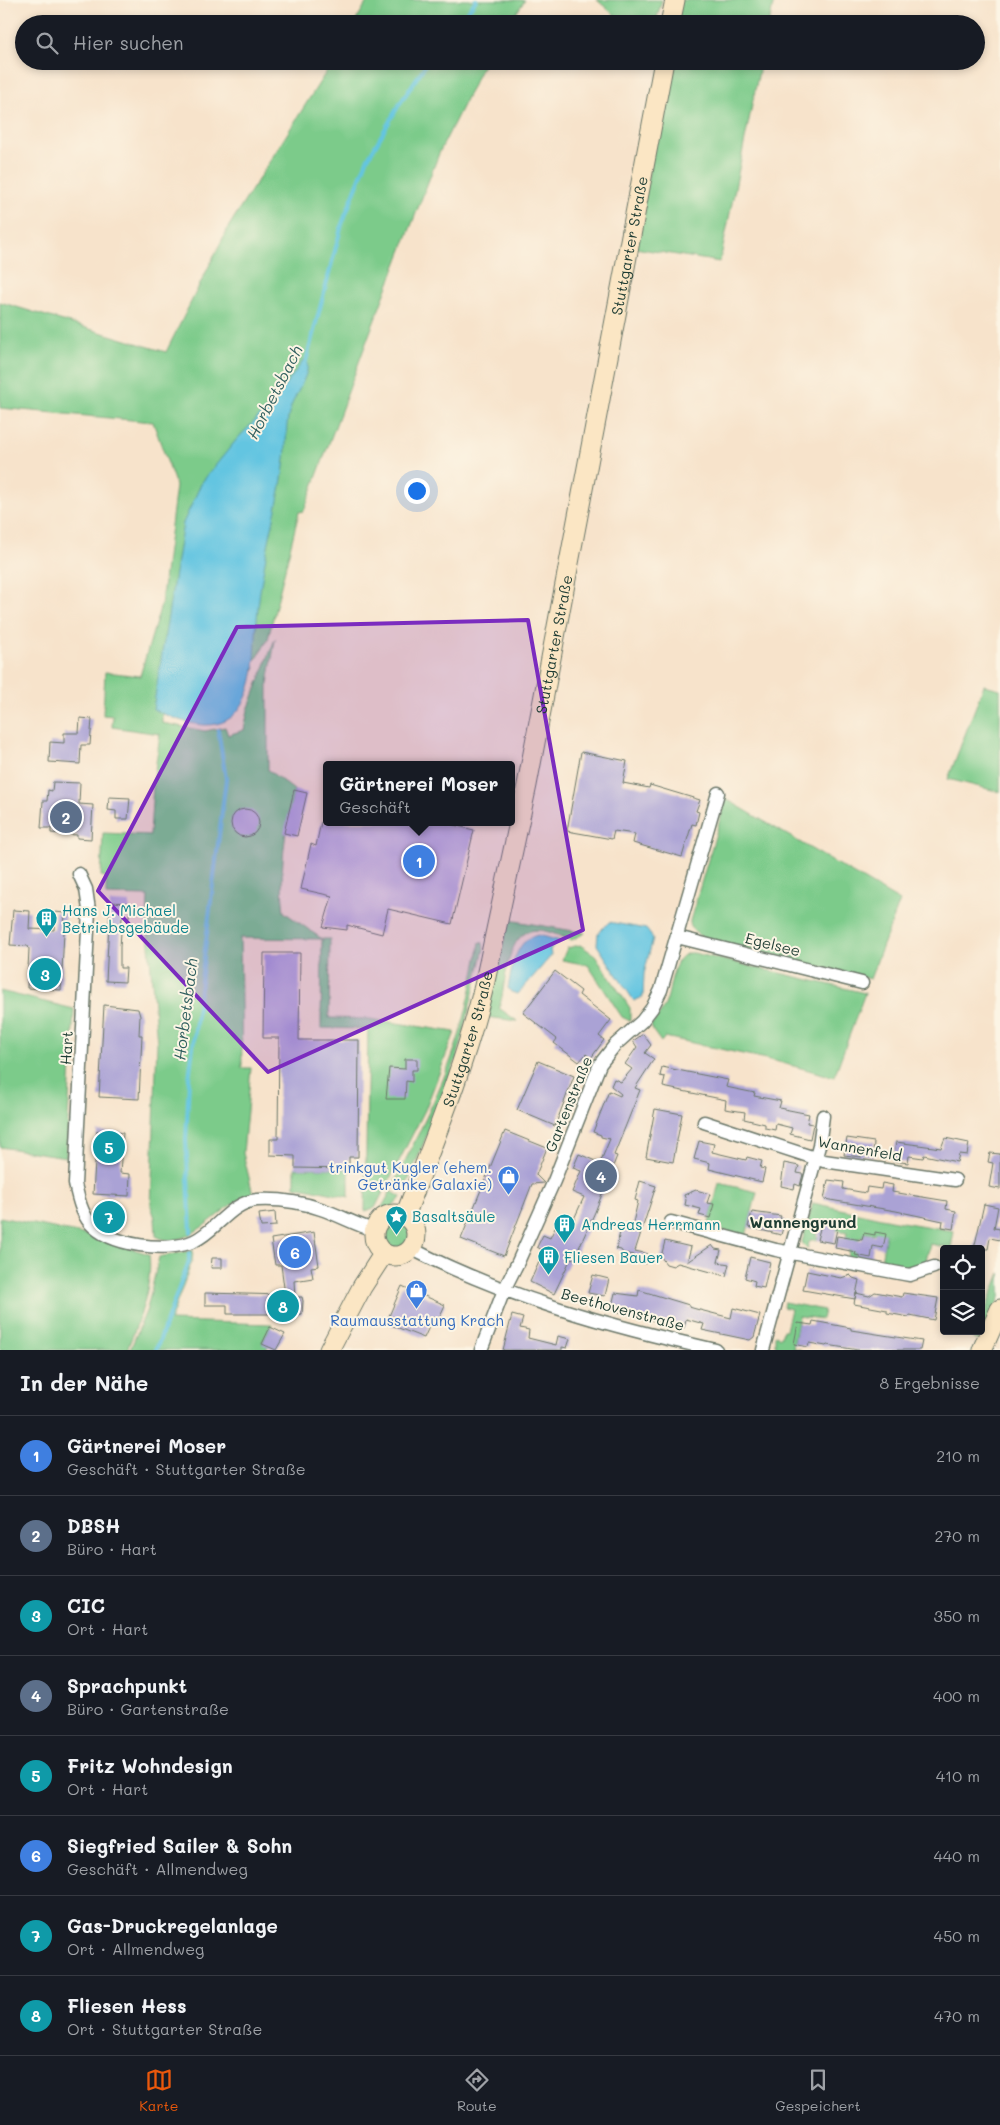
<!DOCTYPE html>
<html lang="de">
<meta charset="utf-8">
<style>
:root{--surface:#171b24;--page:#242831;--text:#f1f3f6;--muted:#9ea1a6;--line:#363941;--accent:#ea580c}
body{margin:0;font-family:Mali,sans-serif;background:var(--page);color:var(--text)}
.controls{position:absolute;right:15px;bottom:15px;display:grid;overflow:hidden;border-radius:5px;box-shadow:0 2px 8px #0003}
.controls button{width:45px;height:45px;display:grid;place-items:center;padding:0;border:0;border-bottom:1px solid var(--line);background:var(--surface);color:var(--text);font:25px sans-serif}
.you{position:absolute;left:416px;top:490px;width:18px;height:18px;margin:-12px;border:4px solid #fff;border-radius:50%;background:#1a73e8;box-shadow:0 0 0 8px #1a73e833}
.badge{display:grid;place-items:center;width:32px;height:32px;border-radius:50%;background:var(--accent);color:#fff;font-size:16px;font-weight:700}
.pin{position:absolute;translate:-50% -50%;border:2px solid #fff;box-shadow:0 1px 5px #0006}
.popup{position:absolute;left:323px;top:761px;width:192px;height:65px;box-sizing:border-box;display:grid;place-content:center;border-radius:5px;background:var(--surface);filter:drop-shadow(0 1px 4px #0005);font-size:16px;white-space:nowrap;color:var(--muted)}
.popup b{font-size:19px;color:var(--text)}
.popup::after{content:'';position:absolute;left:50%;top:100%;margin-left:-10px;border:10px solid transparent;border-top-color:var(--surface)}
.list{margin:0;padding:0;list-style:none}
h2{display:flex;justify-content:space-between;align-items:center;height:65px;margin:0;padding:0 20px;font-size:21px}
h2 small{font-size:16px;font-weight:400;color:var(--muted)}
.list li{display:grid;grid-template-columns:32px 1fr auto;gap:15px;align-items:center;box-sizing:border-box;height:80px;padding:0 20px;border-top:1px solid var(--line)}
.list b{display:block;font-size:19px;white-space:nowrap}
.list p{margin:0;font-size:16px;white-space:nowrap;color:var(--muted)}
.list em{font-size:16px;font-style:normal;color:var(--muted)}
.icon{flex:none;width:28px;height:28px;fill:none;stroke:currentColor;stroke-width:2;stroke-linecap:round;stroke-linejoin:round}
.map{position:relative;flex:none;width:1000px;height:1350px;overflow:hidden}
.search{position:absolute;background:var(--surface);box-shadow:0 2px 8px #0003;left:15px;right:15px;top:15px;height:55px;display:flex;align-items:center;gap:12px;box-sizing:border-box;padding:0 18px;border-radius:28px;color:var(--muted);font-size:19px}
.sheet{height:705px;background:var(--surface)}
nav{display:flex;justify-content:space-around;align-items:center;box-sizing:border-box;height:70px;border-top:1px solid var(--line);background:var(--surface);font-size:14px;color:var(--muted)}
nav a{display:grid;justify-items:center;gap:2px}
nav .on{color:var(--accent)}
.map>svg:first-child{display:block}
</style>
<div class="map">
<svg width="1000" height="1350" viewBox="0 0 1000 1350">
<rect width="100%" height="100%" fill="#fcf5e5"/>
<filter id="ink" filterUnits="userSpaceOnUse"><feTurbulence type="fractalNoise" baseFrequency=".02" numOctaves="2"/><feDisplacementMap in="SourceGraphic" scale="10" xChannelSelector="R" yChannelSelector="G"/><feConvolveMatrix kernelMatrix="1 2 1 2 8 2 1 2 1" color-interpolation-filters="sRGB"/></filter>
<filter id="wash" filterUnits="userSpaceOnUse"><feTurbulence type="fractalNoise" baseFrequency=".0096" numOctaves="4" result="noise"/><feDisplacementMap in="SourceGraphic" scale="20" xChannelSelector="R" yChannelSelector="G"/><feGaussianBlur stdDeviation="1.12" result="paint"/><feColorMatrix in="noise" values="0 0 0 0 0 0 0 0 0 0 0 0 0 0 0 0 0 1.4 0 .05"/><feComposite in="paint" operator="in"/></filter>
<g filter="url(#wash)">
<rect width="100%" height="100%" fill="#f7e3cb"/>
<path fill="#7ccb8a" stroke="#4e845f" d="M368 0H525L509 24H354Z
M597 0H662L655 24H625Z
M680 0H774L769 24H676Z
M333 61H485L440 151 369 335 304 511 299 512 268 639 258 657 221 693 249 669 255 667 249 687 162 711V723L205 731 225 727 228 735 244 730 248 710 275 639 268 684V770L294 790C285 831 279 870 284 912L322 939H330L329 1018 370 1019 455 1032 425 1110 375 1208 365 1211 368 1029 321 1028 322 939 240 938 242 1068H251L243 1153 253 1194C223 1201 188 1255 156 1236L155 1218 151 1206 157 1043 147 921 148 896 106 895V877L101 876 103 833 150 835 153 785 160 734 112 727 113 716 103 715 105 672 140 676 161 605 176 486 153 422 0 408V302L166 352 229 226Z
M669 61H761L720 262 635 248Z
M984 685 1000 689V792L948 779Z
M726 799 900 901 870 979 701 938V936C694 933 690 928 690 921Z
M509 920 585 933 572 940C561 937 550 931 539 930 504 928 507 986 499 1008L517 1021 486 1017Z
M480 942 483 943 484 949 458 1055 434 1118 404 1191 393 1186C415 1140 439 1095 456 1046 467 1012 474 977 480 942Z
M580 945 595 955 630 1008V1021L622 1017 588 965 562 960 567 948Z
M688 953H694L865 993 834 1077 775 1061 665 1037 661 1042 653 1031 651 1025C657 1018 663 1011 666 1002 672 986 671 960 688 953Z
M0 991 74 1009 66 1157 0 1147Z
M295 1168 349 1169V1197L295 1186Z
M719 1183 757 1192 746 1236 708 1227Z
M391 1191 401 1197C395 1208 384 1210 374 1215L382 1207Z
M813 1203 890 1220 954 1231 951 1248 930 1244 926 1261 913 1270 880 1266 886 1234 864 1233 863 1237 857 1239 855 1255 871 1258 870 1263 848 1259 849 1250 844 1249 847 1232 836 1230 837 1224 822 1221 820 1228H817L816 1236 818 1237 817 1240H810L807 1249 802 1242Z
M0 1217 87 1235 149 1254C153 1287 139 1319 127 1350H0Z
M382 1235a14 14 0 1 1 28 0a14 14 0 1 1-28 0Z
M193 1250 192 1261 170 1321 272 1324 262 1343 268 1346 266 1350H130L147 1309 159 1257Z
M1000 1273V1297L992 1317 978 1341 972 1338 975 1331H981V1321Z
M784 1302 824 1310 822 1319 799 1316 793 1348 801 1350H779L775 1344V1335L781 1337 783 1330H786L791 1309 783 1307Z"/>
<path fill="#63c5e1" stroke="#41818a" d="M304 360 307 361C311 374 293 397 290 410 285 425 287 443 285 459 281 495 270 531 264 567 261 584 258 602 257 620 254 651 259 688 235 714 213 736 176 720 153 709L183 523 202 482 237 439 272 403Z
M609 922 646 929 653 938 644 974 643 997 634 1001 597 945 598 933Z
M539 935 560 941 550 949 551 956 518 994 511 992 508 988C512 968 515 938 539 935Z"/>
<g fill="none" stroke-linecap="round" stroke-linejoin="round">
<path stroke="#63c5e1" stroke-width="4" d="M459 24 476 0
M305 365 342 224 367 160 399 105 428 61
M191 1232 186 1140 189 1079 226 779 218 730
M156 1350 189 1261V1253"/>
</g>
<g id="blocks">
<path fill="#aaa2d5" d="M80 718 92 719 90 745H81L80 764 49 762 50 742 64 743V733H79Z
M581 752 627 761 623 783 649 788 650 785 700 800 696 811 699 812 696 825 692 824 682 857 633 843 635 834 614 831 612 839 567 831Z
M53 782 80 783 79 804 93 805 91 839 77 838V835L51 833V828H41L43 801H47L48 790 52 791Z
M294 790 307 793 297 836 284 833Z
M109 797 130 798 128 819H116V811L108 810Z
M231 823a14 14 0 1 1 28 0a14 14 0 1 1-28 0Z
M321 822H441L474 830 452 924 388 909 382 934 347 925V930L323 927 332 896 301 889 311 844 316 846Z
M110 902 130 903 129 917H122L120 947V968H126L125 982 106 981Z
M13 910 30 911 29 929 54 930 55 912 65 913 61 990 27 988 29 949 28 946 10 945Z
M264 953H300L299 1040H359L358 1157H349V1169L295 1168V1156L270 1155V1139H278L279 1038H263Z
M555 971 581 991 579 995 611 1020 599 1036 604 1040 591 1058 586 1054 579 1062 554 1043 557 1039 523 1013Z
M104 1005 138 1009 140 1016 139 1035H142L139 1099 99 1097Z
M643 1034 651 1045 645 1053 654 1059 635 1088 640 1090 614 1155 617 1156 595 1212 574 1259 571 1258 554 1294 530 1282 544 1251 537 1247 543 1235 550 1238 556 1226 568 1232 584 1197 572 1192 581 1171 573 1168 579 1154 600 1163 610 1139 601 1137V1135L593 1132 609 1091 620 1096 621 1094 611 1086 614 1079 621 1082 632 1069 625 1064 637 1047 633 1041Z
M405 1059H417V1070H412V1082L406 1081 405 1099H386L389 1068 405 1069Z
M538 1061 574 1076 555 1126 517 1110Z
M662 1067 728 1080 726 1087 755 1093 754 1096 781 1101 779 1108 809 1114 807 1123 813 1124 810 1139 790 1134 792 1128 776 1124 775 1130 765 1128V1124L744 1119 745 1112 725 1109 726 1100 663 1087 665 1077 660 1076Z
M655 1109 682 1114 673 1162 646 1157Z
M97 1131 123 1133 120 1173 130 1174 129 1196 93 1194Z
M505 1131 547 1148 536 1175 544 1183 532 1184 504 1256 461 1239Z
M847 1138 874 1142 873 1156 862 1154V1157L844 1155Z
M945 1138 969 1143 967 1155 959 1154 957 1162 924 1155 923 1158 909 1156 908 1163 893 1161 896 1142 941 1148Z
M699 1141 714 1144 712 1152 746 1160 747 1157 762 1161 760 1168 765 1169 762 1182 709 1169 710 1163 694 1159Z
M990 1153 1000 1154V1189L989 1187 993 1163 988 1162Z
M784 1163 799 1166 797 1173 803 1174 800 1186 795 1184 794 1189 781 1186Z
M828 1180 844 1182 843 1189 866 1193 867 1187 881 1189 882 1183 893 1185 892 1192 947 1201 946 1209 956 1211 953 1229 942 1227 943 1221 896 1211 824 1199Z
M640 1181 656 1186 635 1251 648 1254 645 1264 633 1261 634 1255 623 1253 621 1250 616 1249 622 1224 632 1227 638 1201 635 1200Z
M696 1190 710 1194 707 1203 714 1204 710 1218 699 1215 701 1209 685 1205 686 1200 684 1195Z
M984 1204 998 1207 994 1228 1000 1229V1240L990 1238 988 1249H974Z
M275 1212 276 1226 261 1227 259 1214Z
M752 1212 781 1216 780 1218 785 1220 781 1235 748 1227Z
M822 1221 838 1224 834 1243 817 1240Z
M314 1232 319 1266 311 1267 313 1278 294 1281 295 1297H302L303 1301 302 1314H227V1305H205V1293L285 1295 281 1265H275L271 1239Z
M875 1232 886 1234 883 1248 873 1246 871 1258 855 1255 856 1252 835 1248 837 1236 862 1240 864 1233 875 1235Z
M665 1241 691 1247 687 1262 712 1245 715 1249 721 1250 718 1262 729 1264 726 1276 678 1263 673 1266 666 1264 661 1257Z
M750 1257 770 1262 764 1288 754 1286 755 1281 745 1278Z
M212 1258H222V1268H211Z
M807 1271 841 1278 850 1275 853 1278 859 1280 855 1299 803 1290Z
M593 1275 609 1279 605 1296 588 1293Z
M402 1286 445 1305 439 1318 434 1316 424 1338 386 1323Z
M639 1290 689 1305V1307L696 1309 731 1318 733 1308 760 1315 754 1337 750 1340 702 1330 704 1324 686 1319 684 1328 611 1310 615 1293 638 1296Z
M875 1292 902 1297 903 1293 938 1298 934 1320 910 1315 909 1317 887 1313V1310L854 1304 856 1293 869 1296Z
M512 1315 523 1318 520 1328 529 1330 528 1338 556 1345 558 1336 570 1339 567 1348 562 1347V1350H503Z
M813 1321 851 1328V1330L922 1341 920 1350H858L827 1345 826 1346 809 1343 808 1347 794 1344 798 1323 812 1325Z
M270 1327 285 1334 276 1350 262 1344Z"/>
</g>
</g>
<g filter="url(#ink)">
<use href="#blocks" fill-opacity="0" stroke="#6b7769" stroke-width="1"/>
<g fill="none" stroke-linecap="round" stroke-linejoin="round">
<defs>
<path id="street" d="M79 874 86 889 89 910 75 1184C78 1197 81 1212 90 1223 110 1246 168 1253 194 1241 216 1231 231 1202 257 1200 278 1199 301 1202 321 1209 339 1215 356 1225 374 1230
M677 937 862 983
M704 1122 824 1161 955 1180
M671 1222 776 1250 904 1274 910 1275 934 1267
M412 1249C508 1298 612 1327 716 1350
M481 1350 504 1290 518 1262 554 1181 600 1064 615 1045 642 1021 652 1008 661 990 718 793
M763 1350 819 1146 823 1116"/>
<g id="secondary">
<path d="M670 24 675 0"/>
<circle cx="395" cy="1235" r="21"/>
<path id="s1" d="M405 1216C434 1140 465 1065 484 986L527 785 664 61"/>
<path d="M329 1350 362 1287 384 1253"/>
<path d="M982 1350 1000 1309"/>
</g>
</defs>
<use href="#street" stroke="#6b7769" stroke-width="15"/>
<use href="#secondary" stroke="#6b7769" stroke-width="21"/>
<use href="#street" stroke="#fff" stroke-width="12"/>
<use href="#secondary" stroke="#fbe6c4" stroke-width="19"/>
</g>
</g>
<path fill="#7b2cbf" fill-opacity="0.2" stroke="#7b2cbf" stroke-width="4" stroke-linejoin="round" d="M528 620 583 930 268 1072 98 891 237 627Z"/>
<defs>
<symbol id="building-pin" viewBox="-11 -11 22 30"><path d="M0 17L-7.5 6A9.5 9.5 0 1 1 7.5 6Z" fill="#0f9aa8" stroke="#fcf5e5"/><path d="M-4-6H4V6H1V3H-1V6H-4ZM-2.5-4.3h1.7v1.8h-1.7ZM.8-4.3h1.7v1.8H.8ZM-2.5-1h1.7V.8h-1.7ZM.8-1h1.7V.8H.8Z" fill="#fff"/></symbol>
<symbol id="shop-pin" viewBox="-11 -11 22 30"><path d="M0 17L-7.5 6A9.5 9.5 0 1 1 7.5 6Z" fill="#3f7fe0" stroke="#fcf5e5"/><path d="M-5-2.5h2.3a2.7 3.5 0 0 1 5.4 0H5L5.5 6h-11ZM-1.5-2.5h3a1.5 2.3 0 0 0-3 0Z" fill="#fff"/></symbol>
<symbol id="sight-pin" viewBox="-11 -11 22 30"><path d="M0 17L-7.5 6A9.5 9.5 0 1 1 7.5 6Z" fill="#0f9aa8" stroke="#fcf5e5"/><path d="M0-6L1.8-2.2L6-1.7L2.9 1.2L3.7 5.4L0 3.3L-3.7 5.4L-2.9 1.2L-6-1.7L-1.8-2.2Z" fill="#fff"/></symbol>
</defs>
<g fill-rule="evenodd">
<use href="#building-pin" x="34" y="906" width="25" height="34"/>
<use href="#shop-pin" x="496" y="1164" width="25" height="34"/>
<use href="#sight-pin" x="384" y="1204" width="25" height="34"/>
<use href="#building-pin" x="552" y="1212" width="25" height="34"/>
<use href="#building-pin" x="536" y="1244" width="25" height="34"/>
<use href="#shop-pin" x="404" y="1278" width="25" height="34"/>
</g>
<g text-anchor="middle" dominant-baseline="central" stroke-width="4" stroke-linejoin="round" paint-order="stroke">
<g font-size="15" fill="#1f3d34" stroke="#fcf5e5">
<text stroke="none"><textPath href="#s1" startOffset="998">Stuttgarter Straße</textPath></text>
<text stroke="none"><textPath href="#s1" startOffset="592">Stuttgarter Straße</textPath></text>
<text transform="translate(773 944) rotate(14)">Egelsee</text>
<text stroke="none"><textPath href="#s1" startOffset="188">Stuttgarter Straße</textPath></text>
<text transform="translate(66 1048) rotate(-87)">Hart</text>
<text transform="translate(568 1104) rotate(-68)">Gartenstraße</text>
<text transform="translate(860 1148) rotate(10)">Wannenfeld</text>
<text transform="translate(623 1309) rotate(15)">Beethovenstraße</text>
</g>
<g font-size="15" fill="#0d838f" stroke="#fcf5e5" text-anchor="start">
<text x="62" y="910">Hans J. Michael<tspan x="62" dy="17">Betriebsgebäude</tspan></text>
<text x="412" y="1216">Basaltsäule</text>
<text x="581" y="1224">Andreas Herrmann</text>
<text x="564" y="1257">Fliesen Bauer</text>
</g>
<g font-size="15" fill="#366cbe" stroke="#fcf5e5" text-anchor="end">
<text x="492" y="1167">trinkgut Kugler (ehem.<tspan x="492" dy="17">Getränke Galaxie)</tspan></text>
<text x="417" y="1320" text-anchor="middle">Raumausstattung Krach</text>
</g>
<g font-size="16" font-style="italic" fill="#305f5f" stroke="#fcf5e5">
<text transform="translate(274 392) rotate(-63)">Horbetsbach</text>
<text transform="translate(185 1009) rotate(-83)">Horbetsbach</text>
</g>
<g font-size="16" font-weight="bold" fill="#1f3d34" stroke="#fcf5e5">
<text x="803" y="1221">Wannengrund</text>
</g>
</g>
</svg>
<div class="controls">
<button><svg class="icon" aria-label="locate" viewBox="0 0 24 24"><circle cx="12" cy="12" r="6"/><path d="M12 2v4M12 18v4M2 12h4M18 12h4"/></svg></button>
<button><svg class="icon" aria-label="layers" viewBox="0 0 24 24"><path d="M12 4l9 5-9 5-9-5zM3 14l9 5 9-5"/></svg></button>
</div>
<div class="you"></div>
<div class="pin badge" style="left:419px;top:861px;background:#3f7fe0">1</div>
<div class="popup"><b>Gärtnerei Moser</b>Geschäft</div>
<div class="pin badge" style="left:66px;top:817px;background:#5c6f8a">2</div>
<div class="pin badge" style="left:45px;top:974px;background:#0f9aa8">3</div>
<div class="pin badge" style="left:601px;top:1176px;background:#5c6f8a">4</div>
<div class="pin badge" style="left:109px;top:1147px;background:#0f9aa8">5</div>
<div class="pin badge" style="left:295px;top:1252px;background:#3f7fe0">6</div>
<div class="pin badge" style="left:109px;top:1217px;background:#0f9aa8">7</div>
<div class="pin badge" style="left:283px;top:1306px;background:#0f9aa8">8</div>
<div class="search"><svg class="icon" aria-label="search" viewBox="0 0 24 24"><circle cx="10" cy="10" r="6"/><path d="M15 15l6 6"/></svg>Hier suchen</div>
</div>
<section class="sheet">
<h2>In der Nähe<small>8 Ergebnisse</small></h2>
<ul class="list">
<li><span class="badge" style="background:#3f7fe0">1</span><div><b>Gärtnerei Moser</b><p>Geschäft · Stuttgarter Straße</p></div><em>210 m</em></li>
<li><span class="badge" style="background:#5c6f8a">2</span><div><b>DBSH</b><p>Büro · Hart</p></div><em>270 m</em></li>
<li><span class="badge" style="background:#0f9aa8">3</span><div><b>CIC</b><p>Ort · Hart</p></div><em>350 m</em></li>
<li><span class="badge" style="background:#5c6f8a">4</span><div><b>Sprachpunkt</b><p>Büro · Gartenstraße</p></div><em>400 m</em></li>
<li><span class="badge" style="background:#0f9aa8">5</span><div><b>Fritz Wohndesign</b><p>Ort · Hart</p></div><em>410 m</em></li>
<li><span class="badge" style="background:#3f7fe0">6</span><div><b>Siegfried Sailer &amp; Sohn</b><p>Geschäft · Allmendweg</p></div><em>440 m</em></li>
<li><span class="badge" style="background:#0f9aa8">7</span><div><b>Gas-Druckregelanlage</b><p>Ort · Allmendweg</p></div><em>450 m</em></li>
<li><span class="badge" style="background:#0f9aa8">8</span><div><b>Fliesen Hess</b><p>Ort · Stuttgarter Straße</p></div><em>470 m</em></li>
</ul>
</section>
<nav>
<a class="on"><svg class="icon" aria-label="map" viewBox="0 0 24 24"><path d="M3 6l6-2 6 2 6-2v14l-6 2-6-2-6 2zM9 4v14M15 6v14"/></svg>Karte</a>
<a><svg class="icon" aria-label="directions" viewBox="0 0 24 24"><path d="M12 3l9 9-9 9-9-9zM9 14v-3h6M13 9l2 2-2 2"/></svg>Route</a>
<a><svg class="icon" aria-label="saved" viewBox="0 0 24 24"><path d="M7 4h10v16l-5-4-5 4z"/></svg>Gespeichert</a>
</nav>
